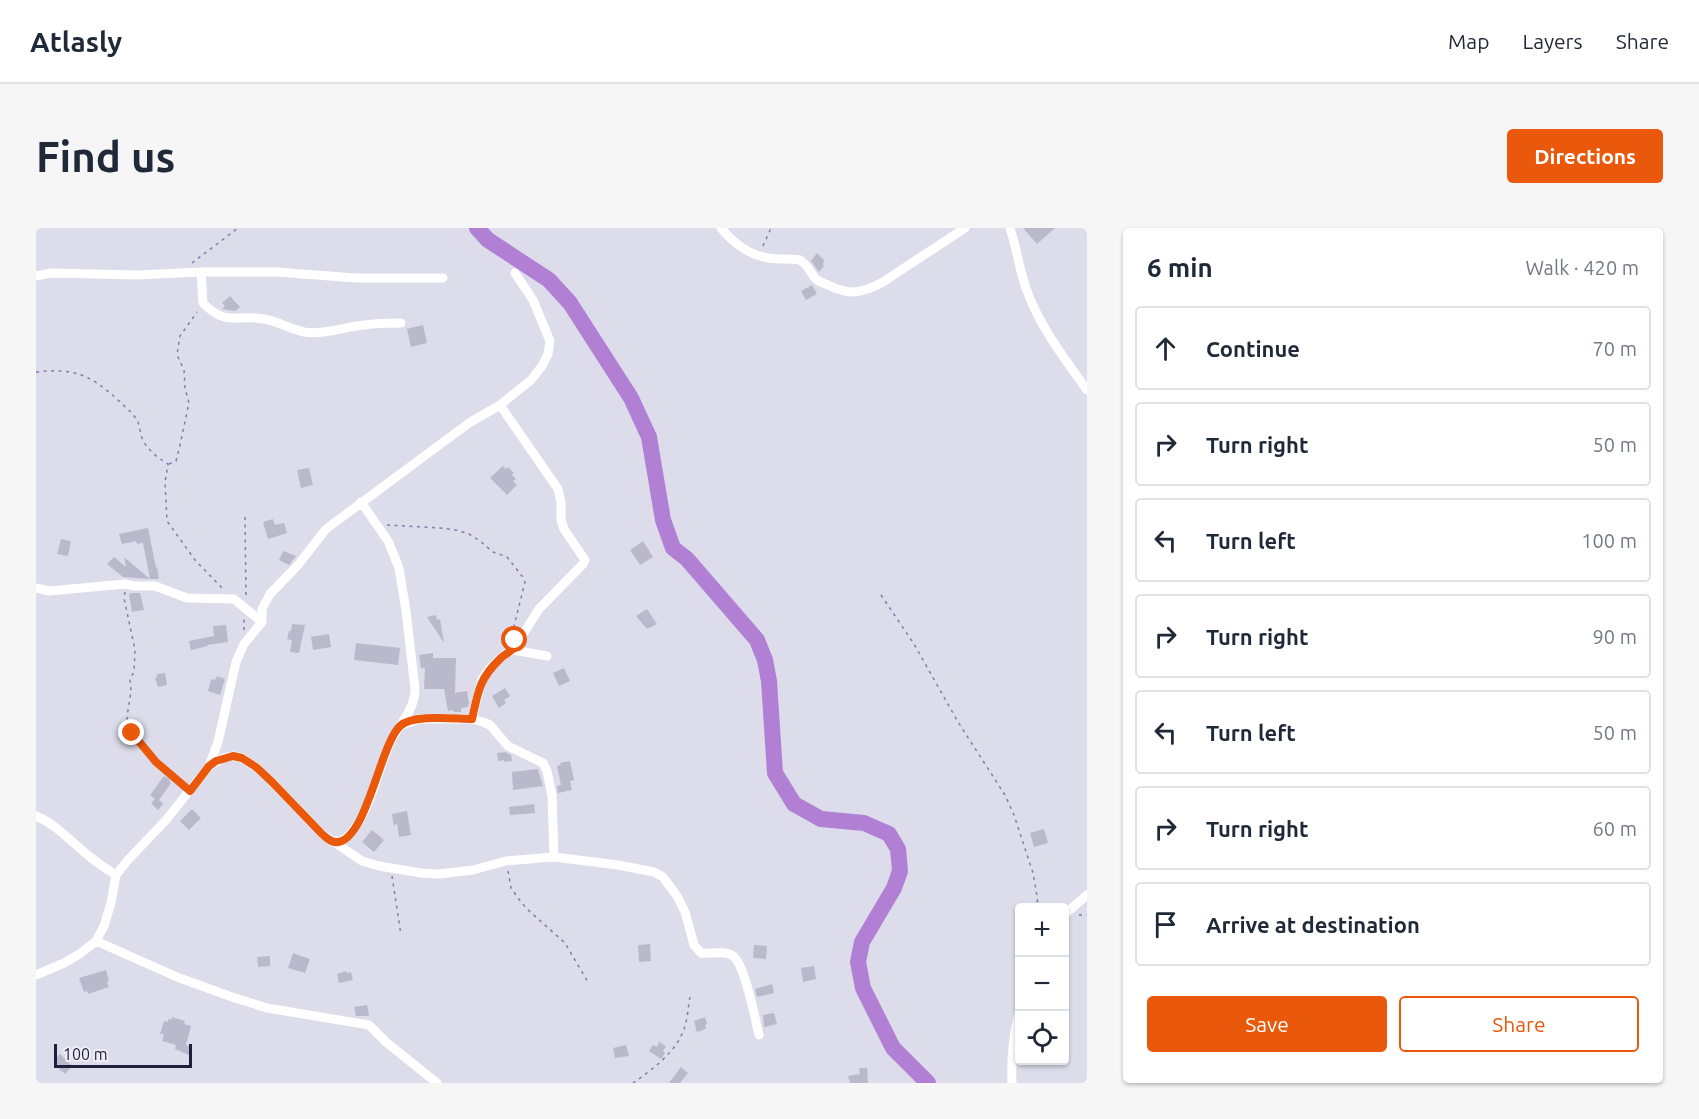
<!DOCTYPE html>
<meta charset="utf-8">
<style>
:root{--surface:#fff;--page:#f6f6f7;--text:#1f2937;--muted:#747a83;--line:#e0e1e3;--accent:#ea580c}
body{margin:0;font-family:Ubuntu,sans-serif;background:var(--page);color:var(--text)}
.controls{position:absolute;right:18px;bottom:18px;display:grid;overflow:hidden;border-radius:6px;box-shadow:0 2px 4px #0004}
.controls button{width:54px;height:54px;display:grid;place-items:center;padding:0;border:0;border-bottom:2px solid var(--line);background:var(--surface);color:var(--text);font:30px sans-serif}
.scale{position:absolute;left:18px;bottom:15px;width:138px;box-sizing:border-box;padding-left:6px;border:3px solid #221d3a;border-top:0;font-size:16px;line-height:21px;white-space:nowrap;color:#221d3a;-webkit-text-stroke:4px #ededf7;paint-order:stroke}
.stop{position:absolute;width:18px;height:18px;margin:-14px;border:4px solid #ea580c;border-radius:50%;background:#fff}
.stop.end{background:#ea580c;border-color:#fff;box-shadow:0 2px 6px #0008}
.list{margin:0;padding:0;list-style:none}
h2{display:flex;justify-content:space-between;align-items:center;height:78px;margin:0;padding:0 24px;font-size:26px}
h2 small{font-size:20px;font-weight:400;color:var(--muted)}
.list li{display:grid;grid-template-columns:39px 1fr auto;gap:18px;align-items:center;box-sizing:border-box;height:84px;margin:0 12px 12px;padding:0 12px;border:2px solid var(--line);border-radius:6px}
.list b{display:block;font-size:22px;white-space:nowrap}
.list em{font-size:20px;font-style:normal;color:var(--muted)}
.actions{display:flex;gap:12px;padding:18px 24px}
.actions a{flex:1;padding:14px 0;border:2px solid var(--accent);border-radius:6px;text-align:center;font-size:21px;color:var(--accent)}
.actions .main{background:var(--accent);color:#fff}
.icon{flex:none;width:33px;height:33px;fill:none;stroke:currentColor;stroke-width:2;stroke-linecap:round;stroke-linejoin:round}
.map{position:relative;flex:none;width:1051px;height:855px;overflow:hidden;border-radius:6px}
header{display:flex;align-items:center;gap:36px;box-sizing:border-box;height:84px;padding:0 30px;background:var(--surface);border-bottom:2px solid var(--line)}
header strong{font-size:28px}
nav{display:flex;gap:33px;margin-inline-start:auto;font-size:21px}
.intro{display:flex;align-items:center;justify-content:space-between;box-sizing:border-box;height:144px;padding:0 36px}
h1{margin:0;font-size:42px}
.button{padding:15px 27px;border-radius:6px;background:var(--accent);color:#fff;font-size:21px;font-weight:700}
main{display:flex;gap:36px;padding:0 36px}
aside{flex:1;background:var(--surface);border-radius:6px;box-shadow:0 2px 4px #0004}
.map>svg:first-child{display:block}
</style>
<header>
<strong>Atlasly</strong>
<nav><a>Map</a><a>Layers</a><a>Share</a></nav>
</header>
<div class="intro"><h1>Find us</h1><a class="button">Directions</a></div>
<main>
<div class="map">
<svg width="1051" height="855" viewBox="0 0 1051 855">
<rect width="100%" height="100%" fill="#dcdcea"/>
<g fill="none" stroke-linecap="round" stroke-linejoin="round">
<path stroke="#b17fd4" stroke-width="16" d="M441 0 452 12 513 52 534 75 595 170 613 209 627 292 637 320 651 331 721 412 729 432 733 453 739 545 758 576 785 591 828 595 853 606 862 621 864 643 858 660 826 714 822 734 827 760 857 820 892 855"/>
</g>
<path fill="#b9b9cb" d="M987 0H1019L1001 16Z
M781 25 788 32 787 36 788 38 783 44 775 33Z
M776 57 781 66 770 72 765 63Z
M194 68 204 79 199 83 186 81 189 78 186 75Z
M387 97 391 115 375 119 371 101Z
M467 238 470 241 472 239 478 245 476 247 480 251 477 253 481 257 471 267 454 250Z
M273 240 277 257 265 260 261 242Z
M237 291 239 297 248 295 251 305 232 311 227 294Z
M112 300 120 340 121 339 123 351H114L107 315 101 316 100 313 86 316 83 306Z
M25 311 35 313 32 328 21 326Z
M607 313 617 329 604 337 594 322Z
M247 323 260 328 253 337 243 332Z
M78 329 90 339 88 329 114 351 87 349 71 336Z
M97 365H104L108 382 96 384 93 366Z
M611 381 621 396 611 401 600 388Z
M400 387 401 392 404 391 408 415 391 389Z
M256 396 269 397 263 425 254 424 256 412 251 411 253 403H255Z
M190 397 192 414 171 417 172 418 155 422 153 413 178 408 177 398Z
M293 406 295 419 277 422 275 409Z
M320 415 364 420 362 437 318 432Z
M397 425V430H420L419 465 431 463 433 475 432 479 425 480V484H418L417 482 412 483 408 461H388L389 440H385L383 427Z
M528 440 534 453 523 458 517 445Z
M129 445 131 457 122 459 119 450 121 449V446Z
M181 448 189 451 184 467 172 463 175 451 179 452Z
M469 460 474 468 468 472 470 475 463 480 456 468Z
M469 524 475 527 476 533 468 534V532L462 533 461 525Z
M534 533 538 552 534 553 536 562 522 565 521 558 525 557 521 538 525 537 524 535Z
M502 541 507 558 477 562 476 544Z
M128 548 134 552 133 553 135 555 123 572 127 576 122 582 115 575 119 571 114 567Z
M498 576 499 585 474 587 473 579Z
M156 581 165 590 153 602 144 593Z
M371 583 375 607 363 609 361 595 358 598 356 586Z
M1008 601 1012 615 998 619 994 605Z
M336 602 348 612 338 624 326 614Z
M614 716 615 733 603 734 602 717Z
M718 717 731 718 730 731 717 730Z
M257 725 274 731 269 745 252 740Z
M234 728V738L222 739 221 729Z
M778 738 780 751 767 754 765 740Z
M70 742 73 753 71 754 73 759 52 766 51 763 48 764 43 750Z
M310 743 311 745 315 744 317 752 303 755 301 746Z
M736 756 738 765 721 769 719 761Z
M331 777 333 788H320L318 779Z
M738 785 741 796 728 799 727 787Z
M136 789 149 793 148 796 155 798 150 817 156 819 153 827 139 821 140 817 126 813 128 806H124L128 793 132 794V791L135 792Z
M669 789 671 796 669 797 670 801 661 804 658 793Z
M623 814 630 818 627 823 629 825 625 831 613 823 617 817 621 819Z
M590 817 593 828 579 830 577 820Z
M24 826 36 838 29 846 20 838 22 837 18 832Z
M645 839 652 845 644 855H633Z
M823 840H831L832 855H814L812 848 824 846Z"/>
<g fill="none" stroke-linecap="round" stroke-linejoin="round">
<path stroke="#807ab0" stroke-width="1.5" stroke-dasharray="3 4.5" stroke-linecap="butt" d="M727 18 735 0
M156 35 202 0
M0 144C38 140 53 146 81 171 88 178 96 184 101 192 104 198 104 204 106 210 111 222 122 230 132 236L129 254 131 293 159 332 188 362
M133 236 140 233 144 217 153 175 149 160 148 142 141 127 143 114 144 108 161 84
M209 289 210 369
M351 297 404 300 420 302 433 306 444 313 457 324 471 329 486 348 489 354 477 402
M89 364 88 370 99 422 98 444 94 451 95 463 91 489 92 498 96 505 120 534 147 556
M845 367 878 416 922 494 969 567 978 587 997 645 1001 668 1002 680
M208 402V391
M472 643 475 660 482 670 490 680 529 715 553 756
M356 648 365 707
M1043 687H1051
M597 855C617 841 642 823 649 798 652 789 652 778 654 769"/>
<path stroke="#fff" stroke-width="9" d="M685 0C696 14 713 27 732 30 742 32 754 30 764 32 772 37 774 44 779 50 783 54 787 55 792 57 814 68 826 65 847 54L929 0
M974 0C981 21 983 42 991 63 1004 99 1029 131 1051 162
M165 44 167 75C190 99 202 86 228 91 241 93 254 101 268 104 288 107 308 99 328 97 340 95 353 95 365 95
M0 48 15 45 101 47 165 44H240L320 50H407
M464 177 522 261 525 274V292L528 301 549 332 547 336 503 381 477 422
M0 360 13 363 89 356 99 358H119L151 370 198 371 226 394
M436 491 446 451 454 440 470 425 477 422 511 428
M366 497 384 491H436L447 494 454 497 472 518 507 535 511 543 516 568 518 629
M173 538 187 530 197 528 206 530 220 539 236 554 286 606 326 633 343 638 385 645 403 646 437 642 470 633 518 629 582 637 618 644 627 649 641 668 649 684 658 717 665 725C674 726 689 722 697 728 709 736 719 791 723 807
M0 588C20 596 36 615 53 628 61 635 71 641 80 647
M295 613C302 614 307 613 312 608 333 588 342 542 354 515 363 496 379 482 379 461L370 383 363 340 352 313 325 274
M1028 687 1051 667
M60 713 141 749 196 769 231 780 333 797 350 814 401 855
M0 747 28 735 45 725 60 713 68 698 75 675 80 647 91 633 130 592 173 538 182 514 200 434 208 416 226 394V381L234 366 262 337 290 301 406 215 433 195 464 177 495 152 506 138 512 126 514 113 497 72 479 45
M976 855C975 830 977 806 984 782"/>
</g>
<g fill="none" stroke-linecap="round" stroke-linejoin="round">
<path stroke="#ea580c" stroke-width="8" d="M96 505 120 534 154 563 173 538 180 533 197 528 206 530 220 539 236 554 286 606C291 610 295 615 302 614 331 610 344 517 364 498 377 486 418 491 436 491 442 465 443 451 463 432 468 426 476 424 480 417L479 412"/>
</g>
</svg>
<div class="controls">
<button>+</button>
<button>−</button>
<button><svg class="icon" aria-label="locate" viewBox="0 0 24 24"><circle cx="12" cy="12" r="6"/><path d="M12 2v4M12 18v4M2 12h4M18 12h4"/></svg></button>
</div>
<div class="scale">100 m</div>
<div class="stop" style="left:479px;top:412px"></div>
<div class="stop end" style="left:96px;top:505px"></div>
</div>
<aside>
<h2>6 min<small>Walk · 420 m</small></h2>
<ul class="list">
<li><svg class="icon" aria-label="ahead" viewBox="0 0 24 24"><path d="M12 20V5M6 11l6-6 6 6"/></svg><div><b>Continue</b></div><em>70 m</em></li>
<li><svg class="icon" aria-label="right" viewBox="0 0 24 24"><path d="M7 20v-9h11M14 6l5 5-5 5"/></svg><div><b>Turn right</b></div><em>50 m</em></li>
<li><svg class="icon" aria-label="left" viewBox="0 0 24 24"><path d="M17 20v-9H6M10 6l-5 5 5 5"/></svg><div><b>Turn left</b></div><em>100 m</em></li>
<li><svg class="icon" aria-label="right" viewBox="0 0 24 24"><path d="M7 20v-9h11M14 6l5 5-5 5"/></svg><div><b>Turn right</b></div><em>90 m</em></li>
<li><svg class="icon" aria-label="left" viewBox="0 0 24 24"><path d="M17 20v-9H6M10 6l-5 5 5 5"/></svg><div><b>Turn left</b></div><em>50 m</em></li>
<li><svg class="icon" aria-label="right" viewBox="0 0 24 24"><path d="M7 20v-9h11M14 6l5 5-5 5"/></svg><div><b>Turn right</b></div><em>60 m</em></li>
<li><svg class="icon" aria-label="arrive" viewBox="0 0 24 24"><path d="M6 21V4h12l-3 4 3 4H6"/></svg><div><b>Arrive at destination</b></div></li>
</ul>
<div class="actions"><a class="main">Save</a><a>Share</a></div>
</aside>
</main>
